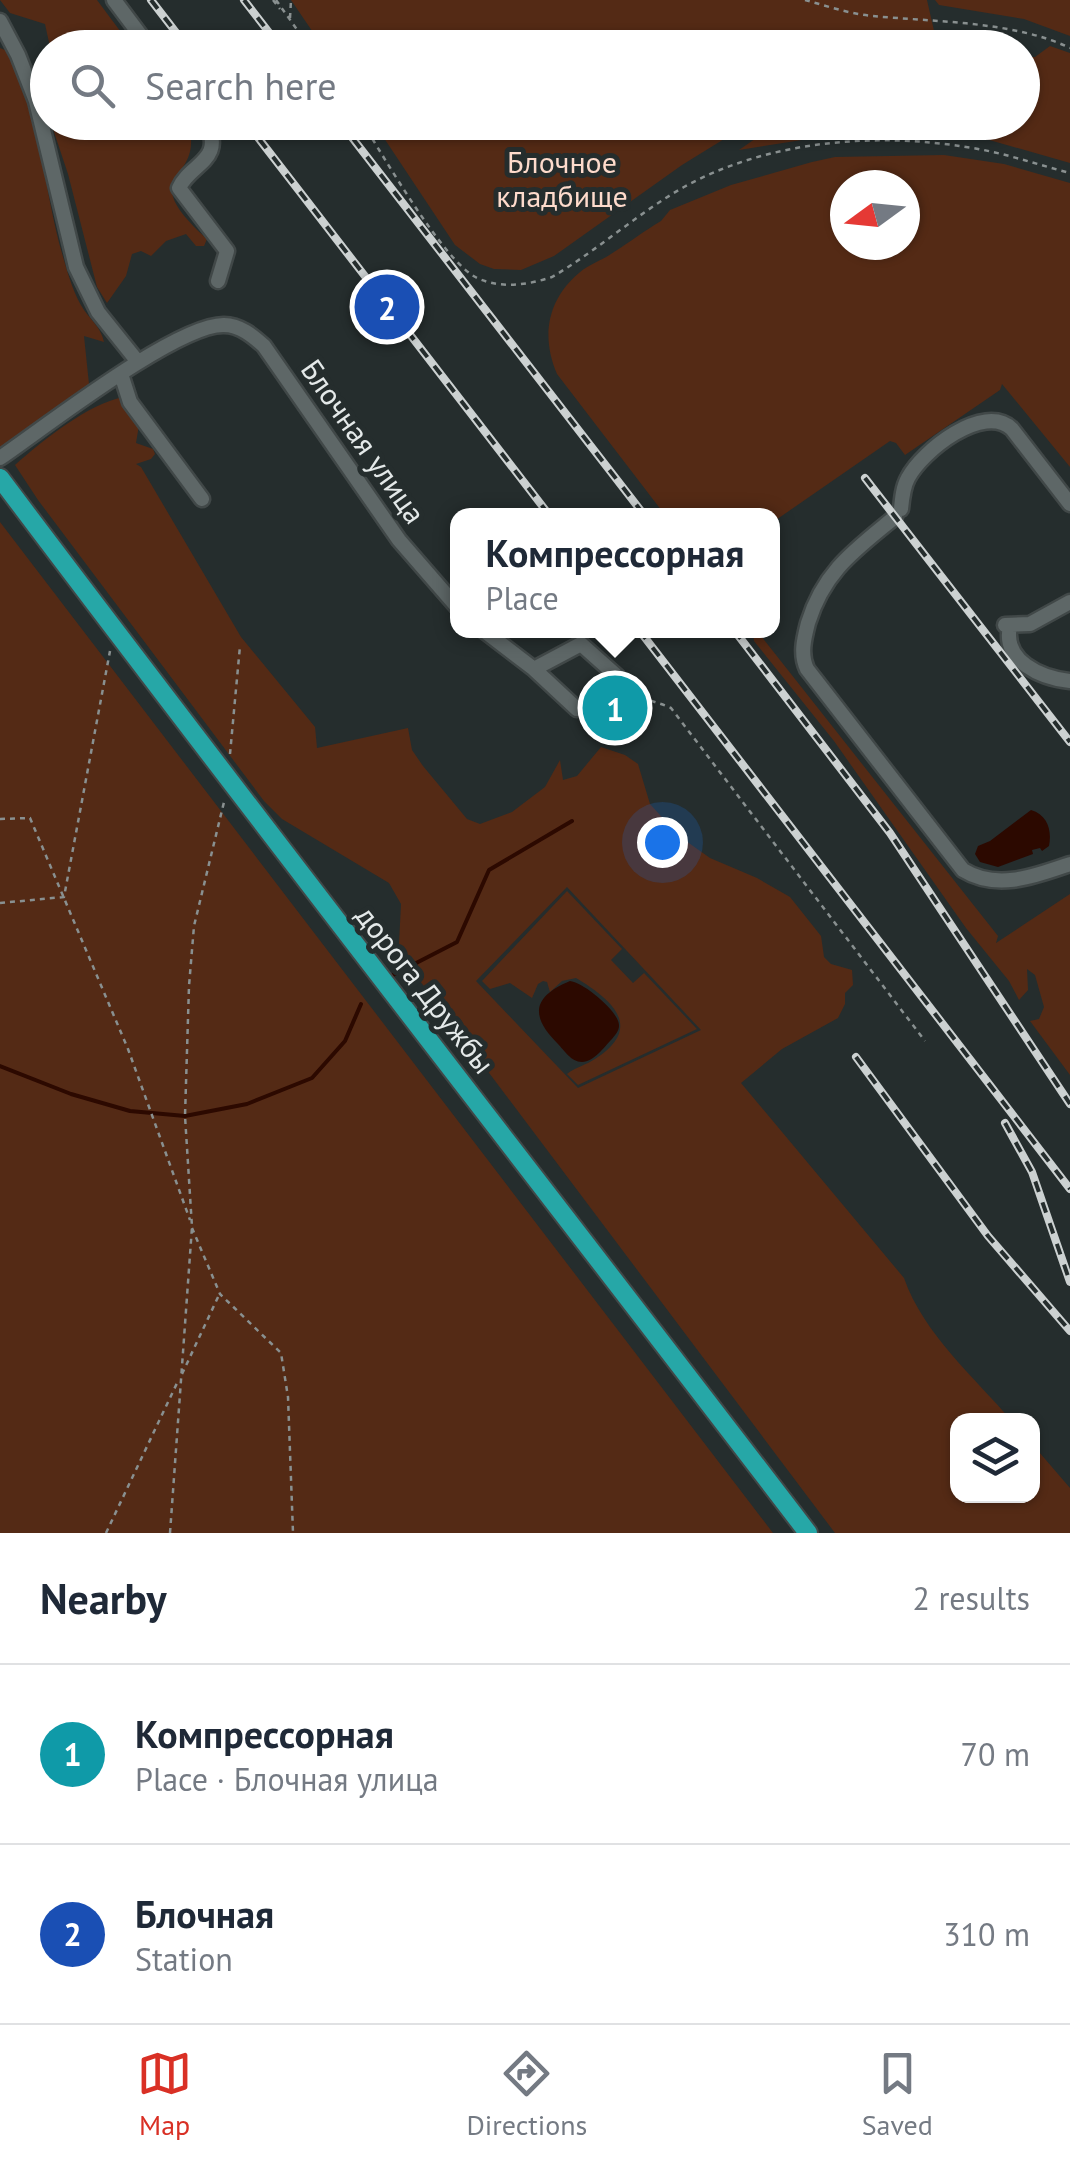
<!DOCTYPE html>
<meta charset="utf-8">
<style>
:root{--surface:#fff;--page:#f6f6f7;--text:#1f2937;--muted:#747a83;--line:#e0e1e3;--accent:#d93025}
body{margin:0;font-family:"PT Sans",sans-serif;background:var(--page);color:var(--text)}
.controls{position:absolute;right:30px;bottom:30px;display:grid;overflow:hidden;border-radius:20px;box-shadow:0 2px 8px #0004}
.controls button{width:90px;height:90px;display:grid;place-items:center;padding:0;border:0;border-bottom:2px solid var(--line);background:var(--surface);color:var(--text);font:50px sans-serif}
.compass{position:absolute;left:830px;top:170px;width:90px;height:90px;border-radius:50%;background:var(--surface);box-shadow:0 2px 8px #0004;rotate:255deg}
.you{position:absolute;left:662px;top:842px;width:35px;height:35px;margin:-25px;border:8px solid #fff;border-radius:50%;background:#1a73e8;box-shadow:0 0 0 15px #1a73e833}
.badge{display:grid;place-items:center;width:65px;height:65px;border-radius:50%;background:var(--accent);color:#fff;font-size:32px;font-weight:700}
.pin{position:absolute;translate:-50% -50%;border:5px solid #fff;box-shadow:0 2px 10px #0006}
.popup{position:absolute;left:450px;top:508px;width:330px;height:130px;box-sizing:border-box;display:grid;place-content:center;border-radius:20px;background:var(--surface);filter:drop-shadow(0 2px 8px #0005);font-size:32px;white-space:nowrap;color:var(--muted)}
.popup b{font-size:38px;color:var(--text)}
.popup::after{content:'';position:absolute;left:50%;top:100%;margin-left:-20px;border:20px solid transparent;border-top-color:var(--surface)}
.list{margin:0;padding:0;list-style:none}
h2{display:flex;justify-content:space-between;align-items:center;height:130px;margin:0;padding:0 40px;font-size:42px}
h2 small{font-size:32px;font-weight:400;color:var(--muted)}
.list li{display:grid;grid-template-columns:65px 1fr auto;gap:30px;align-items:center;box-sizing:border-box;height:180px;padding:0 40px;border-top:2px solid var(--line)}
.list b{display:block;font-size:38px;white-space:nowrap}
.list p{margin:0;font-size:32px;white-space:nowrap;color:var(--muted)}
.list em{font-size:32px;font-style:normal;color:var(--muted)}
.icon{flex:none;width:55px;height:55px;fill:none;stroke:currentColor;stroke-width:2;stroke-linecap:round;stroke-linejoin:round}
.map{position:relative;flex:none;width:1070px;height:1533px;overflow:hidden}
.search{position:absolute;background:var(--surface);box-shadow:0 2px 8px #0004;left:30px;right:30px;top:30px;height:110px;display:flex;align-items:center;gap:25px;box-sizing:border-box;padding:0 35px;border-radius:55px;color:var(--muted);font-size:38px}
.sheet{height:490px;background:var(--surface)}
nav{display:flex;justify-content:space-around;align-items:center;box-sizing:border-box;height:140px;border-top:2px solid var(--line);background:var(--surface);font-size:28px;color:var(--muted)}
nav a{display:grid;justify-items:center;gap:5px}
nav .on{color:var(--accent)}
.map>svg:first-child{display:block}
</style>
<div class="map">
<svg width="1070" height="1533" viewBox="0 0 1070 1533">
<rect width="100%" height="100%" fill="#252d2d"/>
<path fill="#542a15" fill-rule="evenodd" d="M0 0H97L132 47H50L45 24 10 13Z
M291 0H927L937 44 917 48 323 47Z
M935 0H1070V36L1024 19 939 5Z
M1050 46 1070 53V163L972 135 878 128 739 150 778 123 1022 122 1023 57H1035Z
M0 48 7 51C42 115 43 191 64 260 69 277 74 295 84 310 92 321 101 328 104 342L84 336 89 384 4 450H0Z
M51 123H188C207 185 130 169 207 239L204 246H196L186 234 166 241 151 256 141 251 132 254 126 276 107 303 97 287 68 174Z
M374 123H750L682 165 554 256 521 270 494 269 480 264 455 245Z
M944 155 1004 164 1070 183V467L1002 384 1000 390 905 455 896 443 890 441 773 522 772 516 665 515 557 374C541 337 547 300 579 273 589 264 603 260 614 252 630 242 644 231 661 221L670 210 731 185 812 162 835 157ZM845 185H905V245H845Z
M124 397V408L139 425 136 443 153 449 155 454 151 459 136 464 141 467 241 637 315 727 317 748 408 728 412 750 423 766 467 819 480 824 512 812 545 787 560 760 563 780 577 776 601 747 625 755 638 764 650 804 679 836 710 858 757 878 790 897 821 936 824 957 831 964 852 970 853 985 845 993V1004L838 1018 782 1049 741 1083 904 1278C923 1333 974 1377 1011 1420H958V1496H1032L1033 1445 1070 1488V1533H835L414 973 399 944 401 904 389 883 282 819 264 801 38 500 15 465C42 441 89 403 124 397ZM567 887 701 1030 578 1088 476 981Z
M0 522 773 1533H0Z
M753 631H757L998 936 996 943 1070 894V1075L1030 1021 1039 1019 1044 1007 1035 975 1027 969 1028 990 1019 1000 1009 981 966 928 834 741 754 641Z
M567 891 622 949 611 960 633 983 644 973 697 1029 578 1085 567 1074C576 1067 586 1065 595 1059 644 1028 613 1000 576 978L562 981 550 992 547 982 543 981 538 984 532 998 510 983 490 989 482 981Z"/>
<path fill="#2c0900" d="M1031 810C1048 815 1052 831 1049 846L1042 851 1040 848 1032 850 1033 854 998 867 980 862 975 854 978 846 990 841Z
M570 981C583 982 620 1012 619 1026 619 1031 615 1035 612 1039 604 1047 594 1062 582 1062 571 1062 564 1050 558 1044 530 1016 532 997 570 981Z"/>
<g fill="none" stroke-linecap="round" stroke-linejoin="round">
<path stroke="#2c0900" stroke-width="4" d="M389 977 457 942 489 870 572 821
M0 1066 71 1094 130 1111 185 1116 247 1104 312 1078 345 1041 361 1004"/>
<defs>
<path id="minor" d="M114 0 150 48
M0 21 18 55 36 101 76 267 98 312 138 362
M206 122C226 161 190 163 179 188L227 251 218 281
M121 374 130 402 202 499
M0 458C44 428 177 324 224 325 240 325 253 336 264 346L399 540 458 608
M901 509C902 498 903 487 908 478 922 451 984 402 1012 429L1070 504
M895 517C855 550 824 571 808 623 804 639 800 654 807 669L963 870C997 891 1035 876 1070 864
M1005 625 1030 624 1070 602
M1010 626C1002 661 1041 678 1070 681
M483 630 534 669 577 709
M534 669 581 644 618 677"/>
<path id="major" d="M0 478C266 832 539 1181 808 1533"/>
</defs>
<use href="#minor" stroke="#414848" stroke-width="19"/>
<use href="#major" stroke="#414848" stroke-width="22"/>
<path stroke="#899090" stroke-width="2.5" stroke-dasharray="5 5" stroke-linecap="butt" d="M273 0 280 9
M276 0 310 48
M805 0C827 6 850 14 873 16 934 22 1014 21 1070 48
M290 18 291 0
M362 122C384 157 444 262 477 278 501 289 528 285 552 277 598 250 638 213 684 187 767 141 874 132 966 147 1002 152 1035 164 1070 173
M625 686C638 700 654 700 671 708L925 1041
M230 754 240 646
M0 819 30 818 128 1049 190 1220
M0 903 64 897 110 651
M192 1228 220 1294 281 1353 288 1397 293 1533
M182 1374 219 1295
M106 1533 178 1381
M170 1533 192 1227 185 1116 189 986 194 926 224 802"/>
<use href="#minor" stroke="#5e6767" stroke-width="14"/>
<use href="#major" stroke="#26a7a7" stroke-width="18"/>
<defs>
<path id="rail" d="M151 0 188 48
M244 0 281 48
M246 122 550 516
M340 122 645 516
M865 478 1070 742
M639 630 1070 1189
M734 630 890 833 1070 1104
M856 1057 988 1236 1070 1331
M1005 1123 1032 1172 1070 1282"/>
</defs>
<use href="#rail" stroke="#ccd1d1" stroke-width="8"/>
<use href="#rail" stroke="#252d2d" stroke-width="4" stroke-dasharray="11" stroke-linecap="butt"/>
</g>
<g text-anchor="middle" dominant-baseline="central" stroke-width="10" stroke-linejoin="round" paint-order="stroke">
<g font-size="30" fill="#fedbcc" stroke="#252d2d">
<text x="562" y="161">Блочное<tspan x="562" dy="34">кладбище</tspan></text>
</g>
<g font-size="30" fill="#e4e9e9" stroke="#252d2d">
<text transform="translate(364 441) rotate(55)">Блочная улица</text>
<text transform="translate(426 989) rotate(52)">дорога Дружбы</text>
</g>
</g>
</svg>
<div class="controls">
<button><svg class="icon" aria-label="layers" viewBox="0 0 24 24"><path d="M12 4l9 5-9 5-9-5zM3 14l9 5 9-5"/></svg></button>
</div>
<svg class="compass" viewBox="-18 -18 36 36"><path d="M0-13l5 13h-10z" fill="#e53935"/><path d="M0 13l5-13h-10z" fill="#747a83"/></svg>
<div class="you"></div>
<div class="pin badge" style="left:615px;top:708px;background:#0f9aa8">1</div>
<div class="popup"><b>Компрессорная</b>Place</div>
<div class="pin badge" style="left:387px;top:307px;background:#1a4fb4">2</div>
<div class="search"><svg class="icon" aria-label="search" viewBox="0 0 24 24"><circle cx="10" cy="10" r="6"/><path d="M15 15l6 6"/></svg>Search here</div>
</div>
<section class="sheet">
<h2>Nearby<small>2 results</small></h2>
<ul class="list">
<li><span class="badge" style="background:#0f9aa8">1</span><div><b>Компрессорная</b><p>Place · Блочная улица</p></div><em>70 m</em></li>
<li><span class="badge" style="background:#1a4fb4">2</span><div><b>Блочная</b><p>Station</p></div><em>310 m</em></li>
</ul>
</section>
<nav>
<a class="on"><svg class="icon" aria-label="map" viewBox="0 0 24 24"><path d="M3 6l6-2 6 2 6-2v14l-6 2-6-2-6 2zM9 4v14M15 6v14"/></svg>Map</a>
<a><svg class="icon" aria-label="directions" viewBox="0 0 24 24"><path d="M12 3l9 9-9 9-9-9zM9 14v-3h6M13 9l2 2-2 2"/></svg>Directions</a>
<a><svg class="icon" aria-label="saved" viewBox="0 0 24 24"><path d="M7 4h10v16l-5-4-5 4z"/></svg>Saved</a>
</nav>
